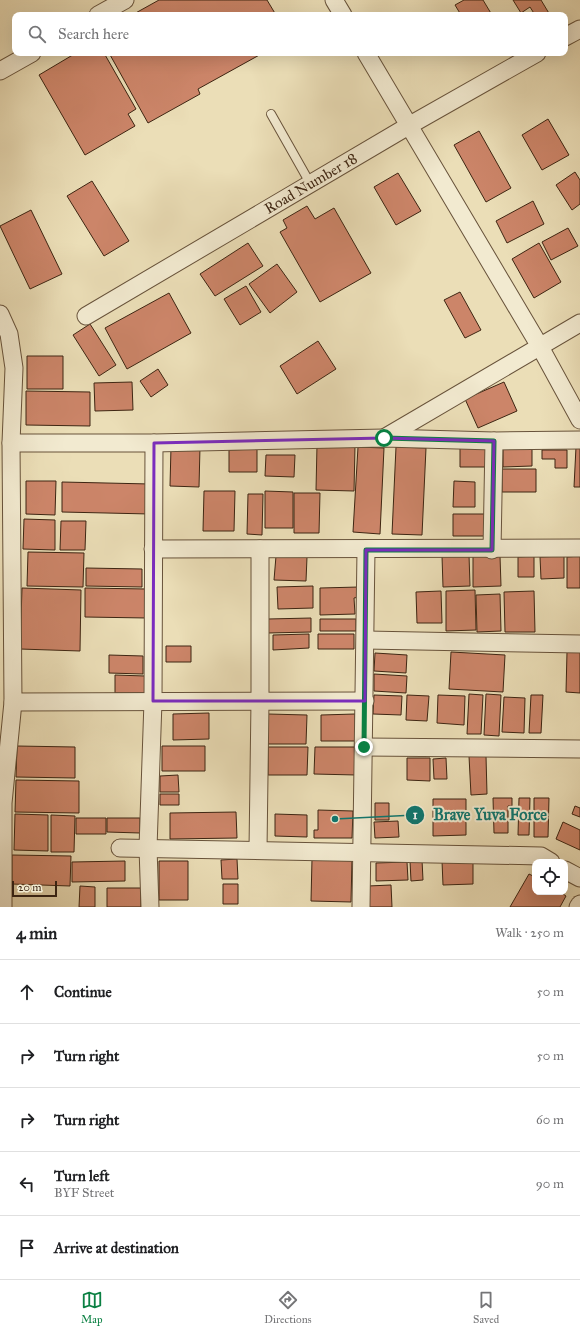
<!DOCTYPE html>
<meta charset="utf-8">
<style>
:root{--surface:#fff;--page:#f2f2f2;--text:#202124;--muted:#757577;--line:#e0e0e0;--accent:#0b8043}
body{margin:0;font-family:"IM FELL Great Primer",serif;background:var(--page);color:var(--text)}
.controls{position:absolute;right:12px;bottom:12px;display:grid;overflow:hidden;border-radius:8px;box-shadow:0 4px 16px #0002}
.controls button{width:36px;height:36px;display:grid;place-items:center;padding:0;border:0;border-bottom:1px solid var(--line);background:var(--surface);color:var(--text);font:20px sans-serif}
.scale{position:absolute;left:12px;bottom:10px;width:45px;box-sizing:border-box;padding-left:4px;border:2px solid #3d2512;border-top:0;font-size:11px;line-height:14px;white-space:nowrap;color:#3d2512;-webkit-text-stroke:3px #f2ead0;paint-order:stroke}
.stop{position:absolute;width:12px;height:12px;margin:-9px;border:3px solid #0b8043;border-radius:50%;background:#fff}
.stop.end{background:#0b8043;border-color:#fff;box-shadow:0 1px 4px #0008}
.list{margin:0;padding:0;list-style:none}
h2{display:flex;justify-content:space-between;align-items:center;height:52px;margin:0;padding:0 16px;font-size:17px}
h2 small{font-size:13px;font-weight:400;color:var(--muted)}
.list li{display:grid;grid-template-columns:26px 1fr auto;gap:12px;align-items:center;box-sizing:border-box;height:64px;padding:0 16px;border-top:1px solid var(--line)}
.list b{display:block;font-size:15px;white-space:nowrap}
.list p{margin:0;font-size:13px;white-space:nowrap;color:var(--muted)}
.list em{font-size:13px;font-style:normal;color:var(--muted)}
.icon{flex:none;width:22px;height:22px;fill:none;stroke:currentColor;stroke-width:2;stroke-linecap:round;stroke-linejoin:round}
.map{position:relative;flex:none;width:580px;height:907px;overflow:hidden}
.search{position:absolute;background:var(--surface);box-shadow:0 4px 16px #0002;left:12px;right:12px;top:12px;height:44px;display:flex;align-items:center;gap:10px;box-sizing:border-box;padding:0 14px;border-radius:8px;color:var(--muted);font-size:15px}
.sheet{height:372px;background:var(--surface)}
nav{display:flex;justify-content:space-around;align-items:center;box-sizing:border-box;height:56px;border-top:1px solid var(--line);background:var(--surface);font-size:11px;color:var(--muted)}
nav a{display:grid;justify-items:center;gap:2px}
nav .on{color:var(--accent)}
.map>svg:first-child{display:block}
</style>
<div class="map">
<svg width="580" height="907" viewBox="0 0 580 907">
<rect width="100%" height="100%" fill="#ebdeb7"/>
<filter id="stains"><feTurbulence type="fractalNoise" baseFrequency=".005" numOctaves="4"/><feColorMatrix values="0 0 0 0 .2 0 0 0 0 .09 0 0 0 0 .02 0 0 0 .5 -.17"/></filter>
<radialGradient id="worn" r=".72"><stop offset=".6" stop-color="#630" stop-opacity="0"/><stop offset="1" stop-color="#630" stop-opacity=".3"/></radialGradient>
<path fill="#cc8569" stroke="#3d2512" d="M159 0H267L276 15H132Z
M464 0H483L492 15H461L455 5Z
M513 0H541L550 15H535L530 7 521 13Z
M76 53 90 54 104 53 136 109 128 114 135 126 85 155 39 75Z
M109 53H263L198 89 200 94 148 123Z
M548 119 569 155 542 170 522 135Z
M479 131 511 188 486 202 454 145Z
M575 172 580 180V204L572 210 556 185Z
M398 173 421 211 396 225 374 187Z
M92 181 129 241 104 256 67 196Z
M533 201 544 224 507 243 496 221Z
M307 206 315 219 334 208 371 273 320 302 280 232 287 228 283 220Z
M31 210 62 274 30 289 0 226Z
M568 228 578 246 551 260 542 242Z
M248 243 263 266 215 296 200 274Z
M539 243 561 282 534 298 512 259Z
M277 264 297 292 270 313 249 284Z
M246 286 261 312 240 325 224 299Z
M460 292 481 330 465 338 444 300Z
M169 293 191 333 127 369 105 328Z
M90 324 116 365 99 376 73 335Z
M318 341 336 369 297 394 280 366Z
M27 356H63V389H27Z
M158 369 168 385 151 397 140 381Z
M132 382 133 410 95 411 94 383Z
M504 382 517 411 478 428 465 399Z
M26 391 90 392V426L26 425Z
M317 445 355 446 354 491 316 490Z
M460 445H488V467H460Z
M171 447H200L199 487 170 486Z
M358 447 384 448 380 534 353 532Z
M396 447 426 448 422 535 392 534Z
M576 447H580V487H574Z
M503 448H532V466L503 467Z
M257 449V472H229V450Z
M542 450H567V468H555V459H542Z
M266 455H295L294 477 265 476Z
M502 469H536V492H502Z
M26 481H56L55 515 26 514Z
M454 481 475 482V507H453Z
M62 482 150 484V514L62 512Z
M204 491H235L234 531H203Z
M265 491 293 492V528H265Z
M294 493H320L319 533H294Z
M248 494H263L262 535 247 534Z
M453 514H486V536H453Z
M24 519 55 520V550L23 549Z
M61 521H86L85 550H60Z
M28 552 84 553 83 587 27 586Z
M469 555 470 586 443 587 442 556Z
M276 556 307 557 306 581 274 580Z
M473 556H500L501 586 473 587Z
M534 556V577H518V557Z
M564 556V578L541 579 540 557Z
M580 556V588H567V557Z
M86 568 142 569V587L86 586Z
M313 586V608L278 609 277 587Z
M359 587V597L354 598 355 614 320 615V588Z
M22 588 81 590 80 651 20 649Z
M85 588 147 589V618L85 617Z
M475 590 476 630 446 631V591Z
M441 591 442 623H417L416 592Z
M534 591 535 632H505L504 592Z
M500 594 501 631 477 632 476 595Z
M311 618V632L268 633V619Z
M320 619H356V631H320Z
M309 634V648L273 650V635Z
M318 634H354V649H318Z
M166 646H191V662H166Z
M451 652 505 655 503 692 449 689Z
M567 652H580V693L566 692Z
M375 653 407 655 406 673 374 671Z
M109 655 143 656V674L109 673Z
M374 674 407 676 406 693 374 691Z
M115 675 145 676V693H115Z
M469 694 483 695 481 734H467Z
M486 694 501 695 499 736 484 735Z
M374 695 402 696 401 715 373 714Z
M407 695 429 696 427 721 406 720Z
M438 695 465 696 464 725 437 723Z
M531 695H543L541 733H529Z
M504 697 525 698 524 733 502 732Z
M209 713V739L173 740V714Z
M268 714 307 715 306 744H267Z
M355 714 356 741H321V715Z
M17 746 75 747V778L16 777Z
M162 746H205V771H162Z
M268 747H308L307 775H268Z
M315 747H356V775L314 774Z
M469 756H486L487 794 471 795Z
M407 758H430V781L407 780Z
M446 758 447 779H434L433 759Z
M178 775 179 792H160V776Z
M16 780 79 781V813L15 812Z
M160 794H179V805H160Z
M493 798H512V806H508V833H494Z
M519 798H530L529 835H518Z
M534 798H549L548 837H534Z
M433 799H466V835L433 836Z
M375 803H389V820H375Z
M575 806 580 808V817L572 814Z
M318 810 353 811 352 838H314V830H318Z
M236 812 237 838 170 839V813Z
M15 814 48 815V851L14 850Z
M275 814 307 815V837L275 836Z
M51 815 75 816 74 852H51Z
M76 818H106V834H76Z
M107 818H140V833L107 832Z
M398 821 399 837 375 838 374 822Z
M563 822 580 830V850L556 839Z
M12 855 71 856 70 886 12 884Z
M237 859 238 879H222L221 860Z
M312 859 352 860 351 902 311 901Z
M422 860 423 880 411 881 410 861Z
M125 861V881L72 882V862Z
M159 861H188V900H159Z
M442 861H473V884L443 885Z
M407 862 408 880 376 881V863Z
M529 874 535 877V892H560L566 896 560 907H510Z
M223 884H238V904H223Z
M391 885 392 907H369L368 886Z
M80 886 95 887V907H79Z
M107 888H141V907H107Z"/>
<g fill="none" stroke-linecap="round" stroke-linejoin="round">
<defs>
<path id="service" d="M271 114 310 183"/>
<g id="minor">
<path d="M334 0 343 15"/>
<path d="M98 15 125 0"/>
<path d="M565 37 580 29"/>
<path d="M366 53 539 345 580 420"/>
<path d="M0 71 32 53"/>
<path d="M0 314 9 334 14 368 11 443 13 702 3 803V907"/>
<path id="s1" d="M86 316 410 125 537 53"/>
<path d="M384 438 580 323"/>
<path d="M11 443H154L384 438 494 441 580 440"/>
<path d="M153 549 580 548"/>
<path d="M492 550 494 441"/>
<path d="M366 640 580 644"/>
<path d="M13 702 365 701"/>
<path d="M364 747 580 749"/>
<path d="M120 848 541 856 551 862"/>
<path d="M258 850 260 701V549"/>
<path d="M565 870 580 878"/>
<path d="M150 907 148 848 153 701 154 443"/>
<path d="M361 907 366 550"/>
<path d="M578 907 580 904"/>
</g>
</defs>
<use href="#service" stroke="#68533b" stroke-width="10"/>
<use href="#minor" stroke="#68533b" stroke-width="19"/>
<use href="#service" stroke="#f2ead0" stroke-width="8"/>
<use href="#minor" stroke="#f2ead0" stroke-width="17"/>
</g>
<g fill="none" stroke-linecap="round" stroke-linejoin="round">
<path stroke="#0b8043" stroke-width="5" d="M364 747 366 550H492L494 441 384 438"/>
</g>
<path fill="none" stroke="#7b2cbf" stroke-width="3" stroke-linejoin="round" d="M384 438 494 441 492 550H366L365 701H153L154 443Z"/>
<g text-anchor="middle" dominant-baseline="central" stroke-width="4" stroke-linejoin="round" paint-order="stroke">
<g font-size="15" fill="#3d2512" stroke="#f2ead0">
<text stroke="none"><textPath href="#s1" startOffset="261">Road Number 18</textPath></text>
</g>
</g>
<path fill="none" stroke="#0f766e" stroke-width="1.5" d="M335 819L415 815"/>
<g fill="#0f766e" stroke="#f2ead0" stroke-width="1.5">
<circle cx="335" cy="819" r="4"/>
<circle cx="415" cy="815" r="10"/>
</g>
<g font-size="12" text-anchor="middle" font-weight="bold" fill="#fff">
<text x="415" y="819">1</text>
</g>
<g font-size="16" text-anchor="middle" font-weight="bold" fill="#0f766e" stroke="#f2ead0" stroke-width="4" stroke-linejoin="round" paint-order="stroke">
<text x="490" y="820">Brave Yuva Force</text>
</g>
<rect width="100%" height="100%" filter="url(#stains)"/>
<rect width="100%" height="100%" fill="url(#worn)"/>
</svg>
<div class="controls">
<button><svg class="icon" aria-label="locate" viewBox="0 0 24 24"><circle cx="12" cy="12" r="6"/><path d="M12 2v4M12 18v4M2 12h4M18 12h4"/></svg></button>
</div>
<div class="scale">20 m</div>
<div class="stop" style="left:384px;top:438px"></div>
<div class="stop end" style="left:364px;top:747px"></div>
<div class="search"><svg class="icon" aria-label="search" viewBox="0 0 24 24"><circle cx="10" cy="10" r="6"/><path d="M15 15l6 6"/></svg>Search here</div>
</div>
<section class="sheet">
<h2>4 min<small>Walk · 250 m</small></h2>
<ul class="list">
<li><svg class="icon" aria-label="ahead" viewBox="0 0 24 24"><path d="M12 20V5M6 11l6-6 6 6"/></svg><div><b>Continue</b></div><em>50 m</em></li>
<li><svg class="icon" aria-label="right" viewBox="0 0 24 24"><path d="M7 20v-9h11M14 6l5 5-5 5"/></svg><div><b>Turn right</b></div><em>50 m</em></li>
<li><svg class="icon" aria-label="right" viewBox="0 0 24 24"><path d="M7 20v-9h11M14 6l5 5-5 5"/></svg><div><b>Turn right</b></div><em>60 m</em></li>
<li><svg class="icon" aria-label="left" viewBox="0 0 24 24"><path d="M17 20v-9H6M10 6l-5 5 5 5"/></svg><div><b>Turn left</b><p>BYF Street</p></div><em>90 m</em></li>
<li><svg class="icon" aria-label="arrive" viewBox="0 0 24 24"><path d="M6 21V4h12l-3 4 3 4H6"/></svg><div><b>Arrive at destination</b></div></li>
</ul>
</section>
<nav>
<a class="on"><svg class="icon" aria-label="map" viewBox="0 0 24 24"><path d="M3 6l6-2 6 2 6-2v14l-6 2-6-2-6 2zM9 4v14M15 6v14"/></svg>Map</a>
<a><svg class="icon" aria-label="directions" viewBox="0 0 24 24"><path d="M12 3l9 9-9 9-9-9zM9 14v-3h6M13 9l2 2-2 2"/></svg>Directions</a>
<a><svg class="icon" aria-label="saved" viewBox="0 0 24 24"><path d="M7 4h10v16l-5-4-5 4z"/></svg>Saved</a>
</nav>
